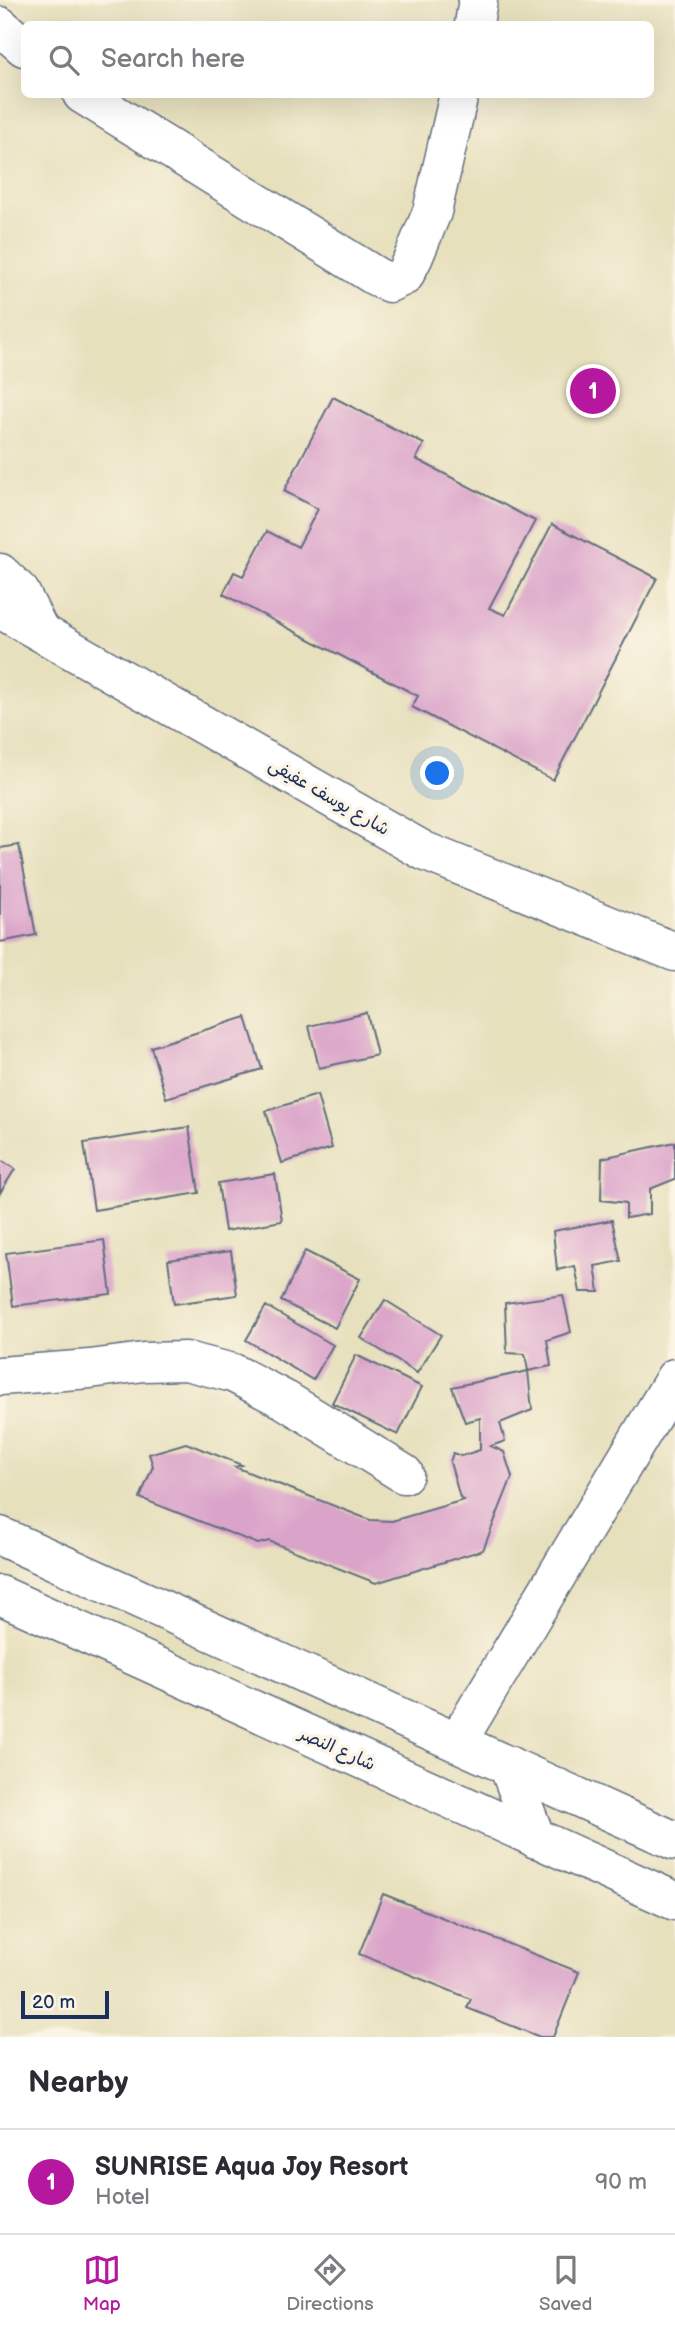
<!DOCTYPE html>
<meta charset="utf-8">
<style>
:root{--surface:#fff;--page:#f7f7f7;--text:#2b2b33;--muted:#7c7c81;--line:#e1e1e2;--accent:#b5179e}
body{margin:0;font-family:"Balsamiq Sans","Playpen Sans Arabic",sans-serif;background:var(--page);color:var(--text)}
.scale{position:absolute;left:21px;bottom:18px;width:88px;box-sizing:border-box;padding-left:7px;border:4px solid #1b2f5e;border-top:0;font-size:19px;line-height:24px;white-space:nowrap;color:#1b2f5e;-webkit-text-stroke:5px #fcf5e5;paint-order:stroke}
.you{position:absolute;left:438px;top:774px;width:24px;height:24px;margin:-18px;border:5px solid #fff;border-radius:50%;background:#1a73e8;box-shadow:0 0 0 10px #1a73e833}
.badge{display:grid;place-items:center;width:46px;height:46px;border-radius:50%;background:var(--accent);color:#fff;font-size:23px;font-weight:700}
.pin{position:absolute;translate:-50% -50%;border:4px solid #fff;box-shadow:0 2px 7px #0006}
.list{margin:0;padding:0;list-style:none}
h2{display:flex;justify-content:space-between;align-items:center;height:91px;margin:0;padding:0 28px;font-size:30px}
h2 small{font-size:23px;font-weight:400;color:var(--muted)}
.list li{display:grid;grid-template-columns:46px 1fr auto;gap:21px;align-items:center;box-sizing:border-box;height:105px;padding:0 28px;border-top:2px solid var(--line)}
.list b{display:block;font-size:26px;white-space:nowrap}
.list p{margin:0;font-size:23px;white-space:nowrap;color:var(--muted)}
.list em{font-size:23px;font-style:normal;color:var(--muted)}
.icon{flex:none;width:38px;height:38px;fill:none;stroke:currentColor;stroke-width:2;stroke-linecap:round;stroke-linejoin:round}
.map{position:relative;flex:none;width:675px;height:2037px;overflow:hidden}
.search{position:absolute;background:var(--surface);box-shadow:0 7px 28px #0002;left:21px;right:21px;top:21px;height:77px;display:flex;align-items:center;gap:18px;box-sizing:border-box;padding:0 24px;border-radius:10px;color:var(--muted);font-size:26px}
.sheet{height:196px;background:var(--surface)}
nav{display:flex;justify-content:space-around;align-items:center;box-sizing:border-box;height:98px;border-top:2px solid var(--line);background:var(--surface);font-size:19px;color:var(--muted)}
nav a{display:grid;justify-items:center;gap:4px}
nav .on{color:var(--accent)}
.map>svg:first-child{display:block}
</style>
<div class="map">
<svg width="675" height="2037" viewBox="0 0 675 2037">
<rect width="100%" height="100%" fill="#fcf5e5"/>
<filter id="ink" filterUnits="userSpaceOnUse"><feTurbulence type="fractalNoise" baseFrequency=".0143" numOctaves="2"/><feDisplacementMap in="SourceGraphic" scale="14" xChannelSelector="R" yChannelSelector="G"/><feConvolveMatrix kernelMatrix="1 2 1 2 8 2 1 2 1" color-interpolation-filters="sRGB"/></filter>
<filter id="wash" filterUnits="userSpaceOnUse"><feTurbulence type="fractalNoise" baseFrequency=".00686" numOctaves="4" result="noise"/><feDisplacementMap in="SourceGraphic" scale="28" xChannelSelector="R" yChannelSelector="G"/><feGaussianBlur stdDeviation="1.57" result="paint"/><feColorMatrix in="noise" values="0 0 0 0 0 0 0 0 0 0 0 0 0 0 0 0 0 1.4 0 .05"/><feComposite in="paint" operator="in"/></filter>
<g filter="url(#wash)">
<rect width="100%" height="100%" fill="#e7e0bd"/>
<g id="blocks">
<path fill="#daa3c9" d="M333 397 424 444 416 459 535 521 489 608 505 615 552 524 657 578 553 780 412 707 418 696 223 594 234 572 243 576 267 531 298 547 318 509 284 491Z
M19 845 36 935 0 942V848Z
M367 1013 377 1055 319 1068 309 1026Z
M246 1017 262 1069 166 1098 151 1047Z
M317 1095 332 1148 282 1163 266 1111Z
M189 1127 199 1193 94 1210 84 1143Z
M675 1142V1179L650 1189V1214L626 1218V1203L601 1200 602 1158Z
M0 1160 15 1169 0 1193Z
M275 1174 282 1221 225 1231 218 1183Z
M612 1220 621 1261 595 1266 599 1292H580L575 1266 557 1270 553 1231Z
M104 1240 111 1294 13 1306 6 1253Z
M231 1251 237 1295 174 1304 168 1260Z
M305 1251 360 1279 335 1328 281 1301Z
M563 1295 571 1332 547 1340 551 1366 528 1371 525 1354 507 1353 505 1303Z
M385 1300 441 1335 417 1373 361 1338Z
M266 1306 333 1345 313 1380 246 1340Z
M356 1355 422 1387 398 1435 332 1403Z
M528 1371 532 1410 500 1423 505 1441 491 1446 504 1452 512 1477 483 1550 376 1583 269 1541 258 1544 140 1498 153 1466 149 1454 186 1443 242 1465 235 1467 370 1520 392 1521 464 1500 460 1498 450 1462 453 1453 461 1456 480 1450V1418L465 1422 452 1387Z
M383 1894 579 1972 553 2037H540L467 2008 471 1999 359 1954Z"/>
</g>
</g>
<g filter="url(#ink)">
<use href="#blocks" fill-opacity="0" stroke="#626d7f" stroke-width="2"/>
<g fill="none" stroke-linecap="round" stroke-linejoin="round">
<defs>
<path id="minor" d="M474 24 478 0
M0 26 24 47
M82 94 375 276 389 283 404 276 414 256 432 212 459 94
M0 573 20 592 38 628
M0 609 424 851 675 952
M0 1376 90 1369 144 1362 186 1361 233 1373 285 1400 404 1474
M0 1536 675 1841
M457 1742 675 1378"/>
<path id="major" d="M0 1595 675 1901
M508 1765 536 1839"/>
</defs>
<use href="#minor" stroke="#626d7f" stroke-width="41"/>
<use href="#major" stroke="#626d7f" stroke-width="41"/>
<use href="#minor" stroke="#fff" stroke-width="38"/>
<use href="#major" stroke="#fff" stroke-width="38"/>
</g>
</g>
<g text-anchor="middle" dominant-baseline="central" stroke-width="7" stroke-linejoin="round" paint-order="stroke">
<g font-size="18" fill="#1b2f5e" stroke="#fcf5e5">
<text transform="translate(329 797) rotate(30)">شارع يوسف عفيفى</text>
<text transform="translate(337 1749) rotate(24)">شارع النصر</text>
</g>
</g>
</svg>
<div class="scale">20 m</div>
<div class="you"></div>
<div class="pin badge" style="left:593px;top:391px">1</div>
<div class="search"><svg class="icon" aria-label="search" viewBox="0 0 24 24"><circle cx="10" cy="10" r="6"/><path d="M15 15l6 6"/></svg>Search here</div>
</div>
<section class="sheet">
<h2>Nearby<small></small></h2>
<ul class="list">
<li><span class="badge">1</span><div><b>SUNRISE Aqua Joy Resort</b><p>Hotel</p></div><em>90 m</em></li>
</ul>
</section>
<nav>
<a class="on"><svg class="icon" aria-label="map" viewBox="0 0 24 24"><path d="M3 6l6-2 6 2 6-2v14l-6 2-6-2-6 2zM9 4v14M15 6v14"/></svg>Map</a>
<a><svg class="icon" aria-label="directions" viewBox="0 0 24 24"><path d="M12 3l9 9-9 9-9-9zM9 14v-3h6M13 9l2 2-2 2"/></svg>Directions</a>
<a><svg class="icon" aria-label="saved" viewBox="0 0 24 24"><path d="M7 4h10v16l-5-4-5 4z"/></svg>Saved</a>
</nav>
